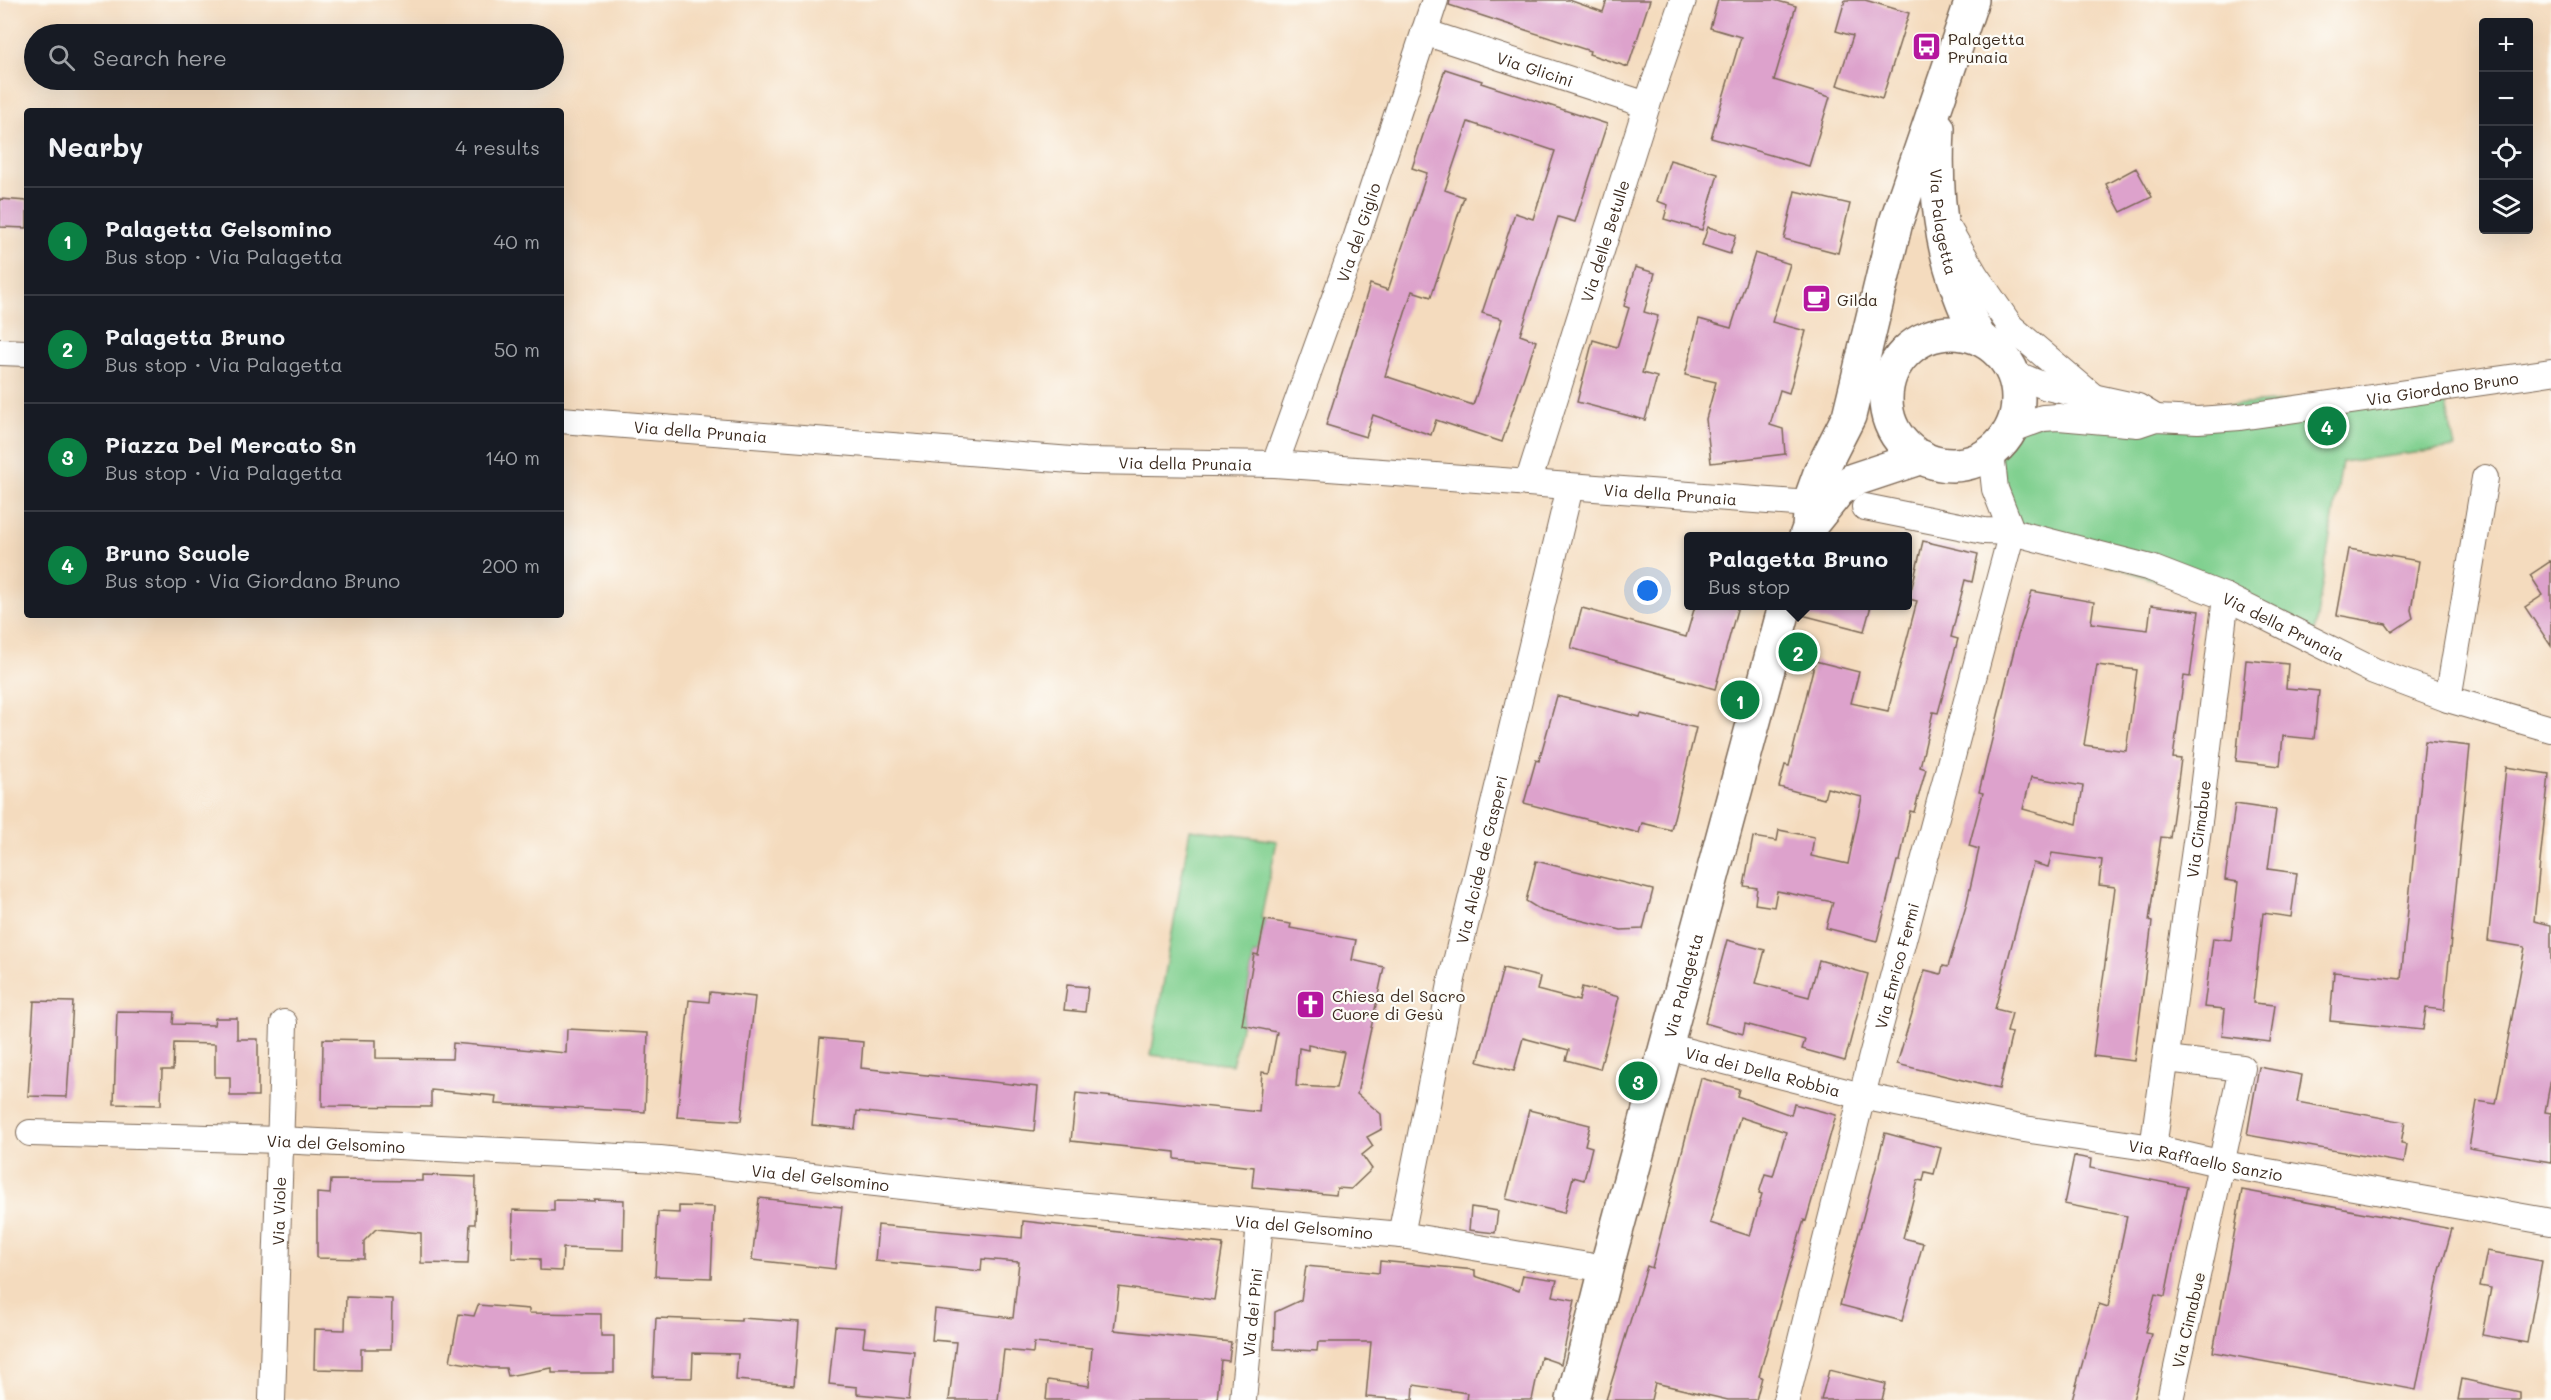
<!DOCTYPE html>
<meta charset="utf-8">
<style>
:root{--surface:#171b24;--page:#20242c;--text:#f1f3f6;--muted:#9ea1a6;--line:#363941;--accent:#0b8043}
body{margin:0;font-family:Mali,sans-serif;background:var(--page);color:var(--text)}
.controls{position:absolute;right:18px;top:18px;display:grid;overflow:hidden;border-radius:6px;box-shadow:0 6px 24px #0002}
.controls button{width:54px;height:54px;display:grid;place-items:center;padding:0;border:0;border-bottom:2px solid var(--line);background:var(--surface);color:var(--text);font:30px sans-serif}
.you{position:absolute;left:1648px;top:591px;width:21px;height:21px;margin:-15px;border:4px solid #fff;border-radius:50%;background:#1a73e8;box-shadow:0 0 0 9px #1a73e833}
.badge{display:grid;place-items:center;width:39px;height:39px;border-radius:50%;background:var(--accent);color:#fff;font-size:20px;font-weight:700}
.pin{position:absolute;translate:-50% -50%;border:3px solid #fff;box-shadow:0 2px 6px #0006}
.popup{position:absolute;left:1684px;top:532px;width:228px;height:78px;box-sizing:border-box;display:grid;place-content:center;border-radius:6px;background:var(--surface);filter:drop-shadow(0 2px 4px #0005);font-size:20px;white-space:nowrap;color:var(--muted)}
.popup b{font-size:22px;color:var(--text)}
.popup::after{content:'';position:absolute;left:50%;top:100%;margin-left:-12px;border:12px solid transparent;border-top-color:var(--surface)}
.list{margin:0;padding:0;list-style:none}
h2{display:flex;justify-content:space-between;align-items:center;height:78px;margin:0;padding:0 24px;font-size:26px}
h2 small{font-size:20px;font-weight:400;color:var(--muted)}
.list li{display:grid;grid-template-columns:39px 1fr auto;gap:18px;align-items:center;box-sizing:border-box;height:108px;padding:0 24px;border-top:2px solid var(--line)}
.list b{display:block;font-size:22px;white-space:nowrap}
.list p{margin:0;font-size:20px;white-space:nowrap;color:var(--muted)}
.list em{font-size:20px;font-style:normal;color:var(--muted)}
.icon{flex:none;width:33px;height:33px;fill:none;stroke:currentColor;stroke-width:2;stroke-linecap:round;stroke-linejoin:round}
.map{position:relative;flex:none;width:2551px;height:1400px;overflow:hidden}
.search{position:absolute;background:var(--surface);box-shadow:0 6px 24px #0002;left:24px;top:24px;width:540px;height:66px;display:flex;align-items:center;gap:15px;box-sizing:border-box;padding:0 21px;border-radius:33px;color:var(--muted);font-size:22px}
.panel{position:absolute;background:var(--surface);box-shadow:0 6px 24px #0002;left:24px;top:108px;width:540px;height:510px;border-radius:6px}
.map>svg:first-child{display:block}
</style>
<div class="map">
<svg width="2551" height="1400" viewBox="0 0 2551 1400">
<rect width="100%" height="100%" fill="#fdfcf7"/>
<filter id="ink" filterUnits="userSpaceOnUse"><feTurbulence type="fractalNoise" baseFrequency=".0167" numOctaves="2"/><feDisplacementMap in="SourceGraphic" scale="12" xChannelSelector="R" yChannelSelector="G"/><feConvolveMatrix kernelMatrix="1 2 1 2 8 2 1 2 1" color-interpolation-filters="sRGB"/></filter>
<filter id="wash" filterUnits="userSpaceOnUse"><feTurbulence type="fractalNoise" baseFrequency=".008" numOctaves="4" result="noise"/><feDisplacementMap in="SourceGraphic" scale="24" xChannelSelector="R" yChannelSelector="G"/><feGaussianBlur stdDeviation="1.35" result="paint"/><feColorMatrix in="noise" values="0 0 0 0 0 0 0 0 0 0 0 0 0 0 0 0 0 1.4 0 .05"/><feComposite in="paint" operator="in"/></filter>
<g filter="url(#wash)">
<rect width="100%" height="100%" fill="#f4dbbe"/>
<path fill="#81d090" stroke="#5e7d57" stroke-width="1.5" d="M2443 389 2455 448 2342 462 2313 641 2267 618 2012 532 1991 452 2010 430 2074 417Z
M1190 829 1277 841 1261 918 1265 920 1258 955 1254 954 1241 1028 1232 1065 1151 1055Z"/>
<g id="blocks">
<path fill="#dda2cc" fill-rule="evenodd" d="M1450 0H1569L1603 12 1607 0H1650L1628 67 1589 54 1590 51 1449 5Z
M1718 0H1774L1796 6 1774 80 1830 97 1809 166 1711 138 1741 37 1710 28Z
M1845 0H1865L1909 13 1882 99 1837 85 1853 36 1836 31Z
M1445 69 1482 81 1481 83 1607 124 1575 222 1558 217 1520 335 1536 341 1502 442 1436 420 1431 435 1373 415 1366 437 1326 425 1370 284 1388 290 1427 173 1412 168ZM1468 122 1555 151 1533 219 1515 213 1482 313 1502 319 1473 405 1385 376 1412 291 1431 297 1464 197 1445 190Z
M1670 160 1718 174 1702 230 1664 219 1668 205 1657 201Z
M2136 168 2152 197 2121 212 2106 184Z
M1795 191 1850 204 1838 253 1784 239Z
M0 199 27 201V228L0 227Z
M1708 227 1736 235 1730 254 1702 245Z
M1755 253 1790 264 1772 322 1806 331 1789 393 1780 390 1770 425 1783 429 1785 454 1711 463 1706 419 1716 382 1685 375 1699 319 1731 328Z
M1635 267 1655 273 1644 312 1658 316 1642 373 1657 377 1645 420 1577 402 1593 340 1617 347 1629 308 1624 306Z
M1923 541 1978 554 1972 582 1965 580 1951 637 1958 639 1938 713 1933 712 1920 767 1926 769 1914 812 1910 811 1900 861H1897L1877 941 1826 928 1833 902 1777 891 1774 907 1755 904 1757 888 1744 886 1753 837 1777 841 1779 830 1814 837 1811 856 1848 864 1862 797 1827 788 1824 799 1779 787 1785 765 1789 766 1815 661 1859 672 1851 703 1888 711 1917 601 1909 599Z
M2349 549 2419 561 2411 610 2413 618 2392 632 2386 624 2337 615Z
M2551 561V646L2525 607 2543 595 2530 575Z
M2032 591 2094 602 2091 623 2148 630 2151 605 2199 611 2190 677 2184 676 2173 758 2181 759 2170 838 2161 837 2149 921 2152 922 2134 1061 2093 1056 2115 887 2099 885 2102 860 2052 853 2048 867 2033 863 1995 1009 2012 1013 2007 1032 2012 1033 1999 1089 1897 1064 1925 970 1941 974 1943 966 1948 967 1966 906 1979 849 1969 846 1983 793 1979 792 2017 638ZM2097 665 2137 670 2126 751 2084 745ZM2031 777 2083 786 2077 824 2023 809Z
M1695 606H1738L1715 689 1571 648 1582 608 1686 637Z
M1803 606H1871L1864 631 1802 615Z
M2246 660 2288 664 2286 688 2319 691 2314 739 2283 736 2280 766 2236 761Z
M1557 696 1640 717 1641 714 1696 728 1671 830 1642 823 1639 833 1524 803 1536 760 1539 761Z
M2425 741 2470 746 2444 1010 2426 1008 2423 1030 2330 1021 2334 972 2401 979Z
M2506 767 2549 774 2534 921 2551 925V1079L2545 1112 2551 1113V1162L2469 1148 2477 1101 2496 1104 2525 947 2488 941Z
M2235 804 2276 810 2268 869 2297 873 2291 917 2263 913 2253 1003 2275 1005 2270 1042 2222 1036 2225 1009 2204 1007 2213 938 2231 940 2238 882 2225 880Z
M1536 861 1653 890 1643 929 1621 930 1542 911 1526 901Z
M1265 920 1291 924 1290 928 1356 940 1352 960 1384 967 1357 1094 1381 1114 1382 1129 1367 1137 1373 1146 1362 1155 1372 1169 1351 1189 1337 1188 1336 1195 1252 1187 1254 1167 1175 1159V1152L1071 1141 1076 1093 1259 1112 1262 1072 1269 1073 1277 1032 1242 1025 1254 954 1258 955ZM1308 1045 1344 1052 1336 1088 1296 1086 1299 1048 1308 1050Z
M1727 940 1765 950 1756 983 1809 997 1819 960 1868 974 1845 1061 1802 1049 1805 1040 1745 1024 1743 1034 1705 1023Z
M1503 968 1540 977 1537 990 1579 1001 1582 987 1619 997 1600 1069 1566 1060 1569 1050 1523 1038 1514 1071 1478 1062Z
M1067 985 1088 987 1085 1012 1064 1010Z
M710 992 755 997 741 1121 677 1117 689 1000 709 1002Z
M34 1001 73 1002 67 1097 28 1096Z
M117 1011 174 1012 173 1024 214 1025 215 1018H237V1039H258V1096H230V1077H215V1044L174 1043 173 1070H162L161 1105 114 1104Z
M567 1029 648 1033 645 1112 495 1104 496 1096 431 1090V1107L322 1106 323 1039 376 1040V1058L452 1059 453 1043 566 1053Z
M820 1038 863 1042 861 1068 1038 1087 1034 1131 857 1111 855 1129 812 1125Z
M2259 1067 2302 1075 2297 1102 2405 1122 2401 1143 2407 1144 2404 1163 2247 1135Z
M1701 1078 1739 1089 1737 1096 1791 1115 1794 1104 1836 1115 1806 1221 1804 1220 1789 1270 1759 1376 1762 1377 1756 1400H1728L1655 1383 1651 1400H1606L1647 1266 1652 1268ZM1740 1117 1786 1132 1773 1176 1765 1174 1759 1193 1762 1194 1750 1236 1710 1223Z
M1529 1110 1590 1125 1585 1145 1592 1147 1584 1180 1573 1177 1564 1213 1506 1199Z
M1885 1133 1941 1148 1934 1174 1925 1172 1923 1181 1918 1180 1903 1238 1923 1243 1902 1321 1840 1305Z
M2074 1156 2091 1159 2090 1168 2187 1187 2165 1296 2155 1294 2145 1333 2151 1334 2133 1400H2072L2099 1304 2108 1307 2127 1216 2064 1204Z
M422 1175 476 1177 475 1224H470L468 1264 421 1263V1233L376 1229 364 1241V1259L317 1258V1193L330 1194 331 1180 422 1181Z
M2242 1190 2452 1229 2439 1274 2416 1390 2213 1352Z
M759 1198 842 1207 835 1269 752 1260Z
M594 1199 624 1200 623 1250 563 1248 562 1271 540 1270V1259L512 1258 513 1210 554 1211V1200L594 1201Z
M679 1206 714 1207 711 1278 655 1276 658 1212 679 1213Z
M1471 1207 1498 1211 1495 1233 1469 1230Z
M1023 1221 1223 1244 1214 1300 1119 1287 1114 1330 1231 1342 1229 1361 1221 1360 1217 1400H1046L1048 1380 1089 1386 1092 1348 1034 1343 1033 1353 1004 1350 998 1400H949L956 1342 932 1340 935 1309 1013 1318 1019 1262 982 1259 981 1271 875 1261 878 1225 1022 1238Z
M2487 1251 2542 1261 2527 1343 2482 1335 2491 1288 2480 1286Z
M1380 1261 1475 1270V1276L1519 1291 1523 1275 1557 1280 1553 1296 1575 1300 1561 1364 1541 1357 1532 1400H1466L1467 1393 1414 1385 1413 1400H1407L1366 1397 1371 1342H1318L1317 1351 1274 1349 1275 1312 1301 1300 1306 1266 1379 1273Z
M346 1297 392 1299 391 1349H361V1370L314 1369 315 1329 345 1330Z
M478 1305 529 1309V1313L601 1314V1336H614V1373H552V1368L508 1376 506 1368H491L450 1361 459 1314 474 1316Z
M656 1318 741 1321V1318L799 1322 794 1385 736 1380 738 1354 693 1353 692 1378 653 1377Z
M835 1326 865 1328 863 1346 914 1351 909 1399 857 1394V1387L829 1384Z
M1829 1370 1886 1384 1882 1400H1821Z
M2462 1379 2520 1392V1400H2458Z"/>
</g>
</g>
<g filter="url(#ink)">
<use href="#blocks" fill-opacity="0" stroke="#7c6856" stroke-width="1.5"/>
<g fill="none" stroke-linecap="round" stroke-linejoin="round">
<defs>
<g id="minor">
<path id="s1" d="M1424 32 1647 105"/>
<path d="M1949 230 1975 275 2011 327 2097 400"/>
<path d="M0 352 27 353"/>
<path d="M2013 373 2047 387 2138 407 2156 418"/>
<path id="s2" d="M561 420 1084 461 1275 464 1809 504"/>
<path id="s3" d="M2010 430 2043 418 2059 417 2138 424 2156 418 2198 420 2240 417 2551 372"/>
<path d="M1991 452 1995 489 2012 532"/>
<path id="s4" d="M1275 464 1356 239 1435 0"/>
<path id="s5" d="M1528 483 1647 105 1683 0"/>
<path id="s6" d="M1865 507 1984 531 2012 532 2151 568 2226 597 2374 671 2448 699 2551 729"/>
<path d="M2448 699 2485 478"/>
<path id="s7" d="M1666 1046 1862 1096 2024 1129 2153 1148 2223 1164 2551 1222"/>
<path d="M2167 1059 2242 1068 2170 1400"/>
<path id="s8" d="M30 1133 279 1140 660 1159 1054 1203 1401 1235 1606 1269"/>
<path id="s9" d="M2153 1148 2200 814 2226 597"/>
<path id="s10" d="M1401 1235 1452 979 1570 487"/>
<path id="s11" d="M272 1400 284 1023"/>
<path id="s12" d="M1243 1400 1260 1223"/>
<path id="s13" d="M1786 1400 1872 1056 2012 532"/>
</g>
<g id="tertiary">
<path id="s14" d="M1938 128C1934 209 1943 266 1979 338"/>
<circle cx="1952" cy="399" r="66"/>
<path d="M1810 526 1839 490 1853 480 1922 457"/>
<path d="M1806 536 1809 528 1811 498 1820 473 1849 416 1896 222 1972 0"/>
<path id="s15" d="M1573 1400 1606 1269 1785 606"/>
</g>
</defs>
<use href="#minor" stroke="#7c6856" stroke-width="28"/>
<use href="#tertiary" stroke="#7c6856" stroke-width="36"/>
<use href="#minor" stroke="#fff" stroke-width="26"/>
<use href="#tertiary" stroke="#fff" stroke-width="33"/>
</g>
</g>
<defs>
<symbol id="bus-square" viewBox="-11 -11 22 22"><rect x="-9" y="-9" width="18" height="18" rx="4" fill="#b5179e" stroke="#fdfcf7"/><path d="M-5-6H5V4H4V6H2V4H-2V6H-4V4H-5ZM-3.5-4V0h7V-4ZM-3.5 1.2v1.5H-2V1.2ZM2 1.2v1.5H3.5V1.2Z" fill="#fff"/></symbol>
<symbol id="cafe-square" viewBox="-11 -11 22 22"><rect x="-9" y="-9" width="18" height="18" rx="4" fill="#b5179e" stroke="#fdfcf7"/><path d="M-5.5-4.5H6V0H3Q3 3.5 0 3.5H-2.5Q-5.5 3.5-5.5 0ZM3-3.2v2h1.7v-2ZM-6 4.5H4V6H-6Z" fill="#fff"/></symbol>
<symbol id="church-square" viewBox="-11 -11 22 22"><rect x="-9" y="-9" width="18" height="18" rx="4" fill="#b5179e" stroke="#fdfcf7"/><path d="M-1.2-6h2.4v3.5h3.3v2.4h-3.3V6h-2.4V-.1h-3.3v-2.4h3.3Z" fill="#fff"/></symbol>
</defs>
<g fill-rule="evenodd">
<use href="#bus-square" x="1910" y="30" width="33" height="33"/>
<use href="#cafe-square" x="1800" y="282" width="33" height="33"/>
<use href="#church-square" x="1294" y="988" width="33" height="33"/>
</g>
<g text-anchor="middle" dominant-baseline="central" stroke-width="4.5" stroke-linejoin="round" paint-order="stroke">
<g font-size="16" fill="#3b2a1e" stroke="#fdfcf7" text-anchor="start">
<text x="1948" y="38">Palagetta<tspan x="1948" dy="18">Prunaia</tspan></text>
<text x="1837" y="299">Gilda</text>
<text x="1332" y="995">Chiesa del Sacro<tspan x="1332" dy="18">Cuore di Gesù</tspan></text>
</g>
<g font-size="16" fill="#3b2a1e" stroke="#fdfcf7">
<text stroke="none"><textPath href="#s1" startOffset="117">Via Glicini</textPath></text>
<text stroke="none"><textPath href="#s14" startOffset="94">Via Palagetta</textPath></text>
<text stroke="none"><textPath href="#s4" startOffset="246">Via del Giglio</textPath></text>
<text stroke="none"><textPath href="#s5" startOffset="254">Via delle Betulle</textPath></text>
<text stroke="none"><textPath href="#s3" startOffset="438">Via Giordano Bruno</textPath></text>
<text stroke="none"><textPath href="#s2" startOffset="140">Via della Prunaia</textPath></text>
<text stroke="none"><textPath href="#s2" startOffset="626">Via della Prunaia</textPath></text>
<text stroke="none"><textPath href="#s2" startOffset="1112">Via della Prunaia</textPath></text>
<text stroke="none"><textPath href="#s6" startOffset="438">Via della Prunaia</textPath></text>
<text stroke="none"><textPath href="#s9" startOffset="322">Via Cimabue</textPath></text>
<text stroke="none"><textPath href="#s10" startOffset="384">Via Alcide de Gasperi</textPath></text>
<text stroke="none"><textPath href="#s13" startOffset="448">Via Enrico Fermi</textPath></text>
<text stroke="none"><textPath href="#s15" startOffset="429">Via Palagetta</textPath></text>
<text stroke="none"><textPath href="#s7" startOffset="100">Via dei Della Robbia</textPath></text>
<text stroke="none"><textPath href="#s8" startOffset="306">Via del Gelsomino</textPath></text>
<text stroke="none"><textPath href="#s7" startOffset="552">Via Raffaello Sanzio</textPath></text>
<text stroke="none"><textPath href="#s8" startOffset="792">Via del Gelsomino</textPath></text>
<text stroke="none"><textPath href="#s11" startOffset="189">Via Viole</textPath></text>
<text stroke="none"><textPath href="#s8" startOffset="1278">Via del Gelsomino</textPath></text>
<text stroke="none"><textPath href="#s12" startOffset="88">Via dei Pini</textPath></text>
<text transform="translate(2188 1320) rotate(-77)">Via Cimabue</text>
</g>
</g>
</svg>
<div class="controls">
<button>+</button>
<button>−</button>
<button><svg class="icon" aria-label="locate" viewBox="0 0 24 24"><circle cx="12" cy="12" r="6"/><path d="M12 2v4M12 18v4M2 12h4M18 12h4"/></svg></button>
<button><svg class="icon" aria-label="layers" viewBox="0 0 24 24"><path d="M12 4l9 5-9 5-9-5zM3 14l9 5 9-5"/></svg></button>
</div>
<div class="you"></div>
<div class="pin badge" style="left:1740px;top:700px">1</div>
<div class="pin badge" style="left:1798px;top:652px">2</div>
<div class="popup"><b>Palagetta Bruno</b>Bus stop</div>
<div class="pin badge" style="left:1638px;top:1081px">3</div>
<div class="pin badge" style="left:2327px;top:426px">4</div>
<div class="search"><svg class="icon" aria-label="search" viewBox="0 0 24 24"><circle cx="10" cy="10" r="6"/><path d="M15 15l6 6"/></svg>Search here</div>
<section class="panel">
<h2>Nearby<small>4 results</small></h2>
<ul class="list">
<li><span class="badge">1</span><div><b>Palagetta Gelsomino</b><p>Bus stop · Via Palagetta</p></div><em>40 m</em></li>
<li><span class="badge">2</span><div><b>Palagetta Bruno</b><p>Bus stop · Via Palagetta</p></div><em>50 m</em></li>
<li><span class="badge">3</span><div><b>Piazza Del Mercato Sn</b><p>Bus stop · Via Palagetta</p></div><em>140 m</em></li>
<li><span class="badge">4</span><div><b>Bruno Scuole</b><p>Bus stop · Via Giordano Bruno</p></div><em>200 m</em></li>
</ul>
</section>
</div>
